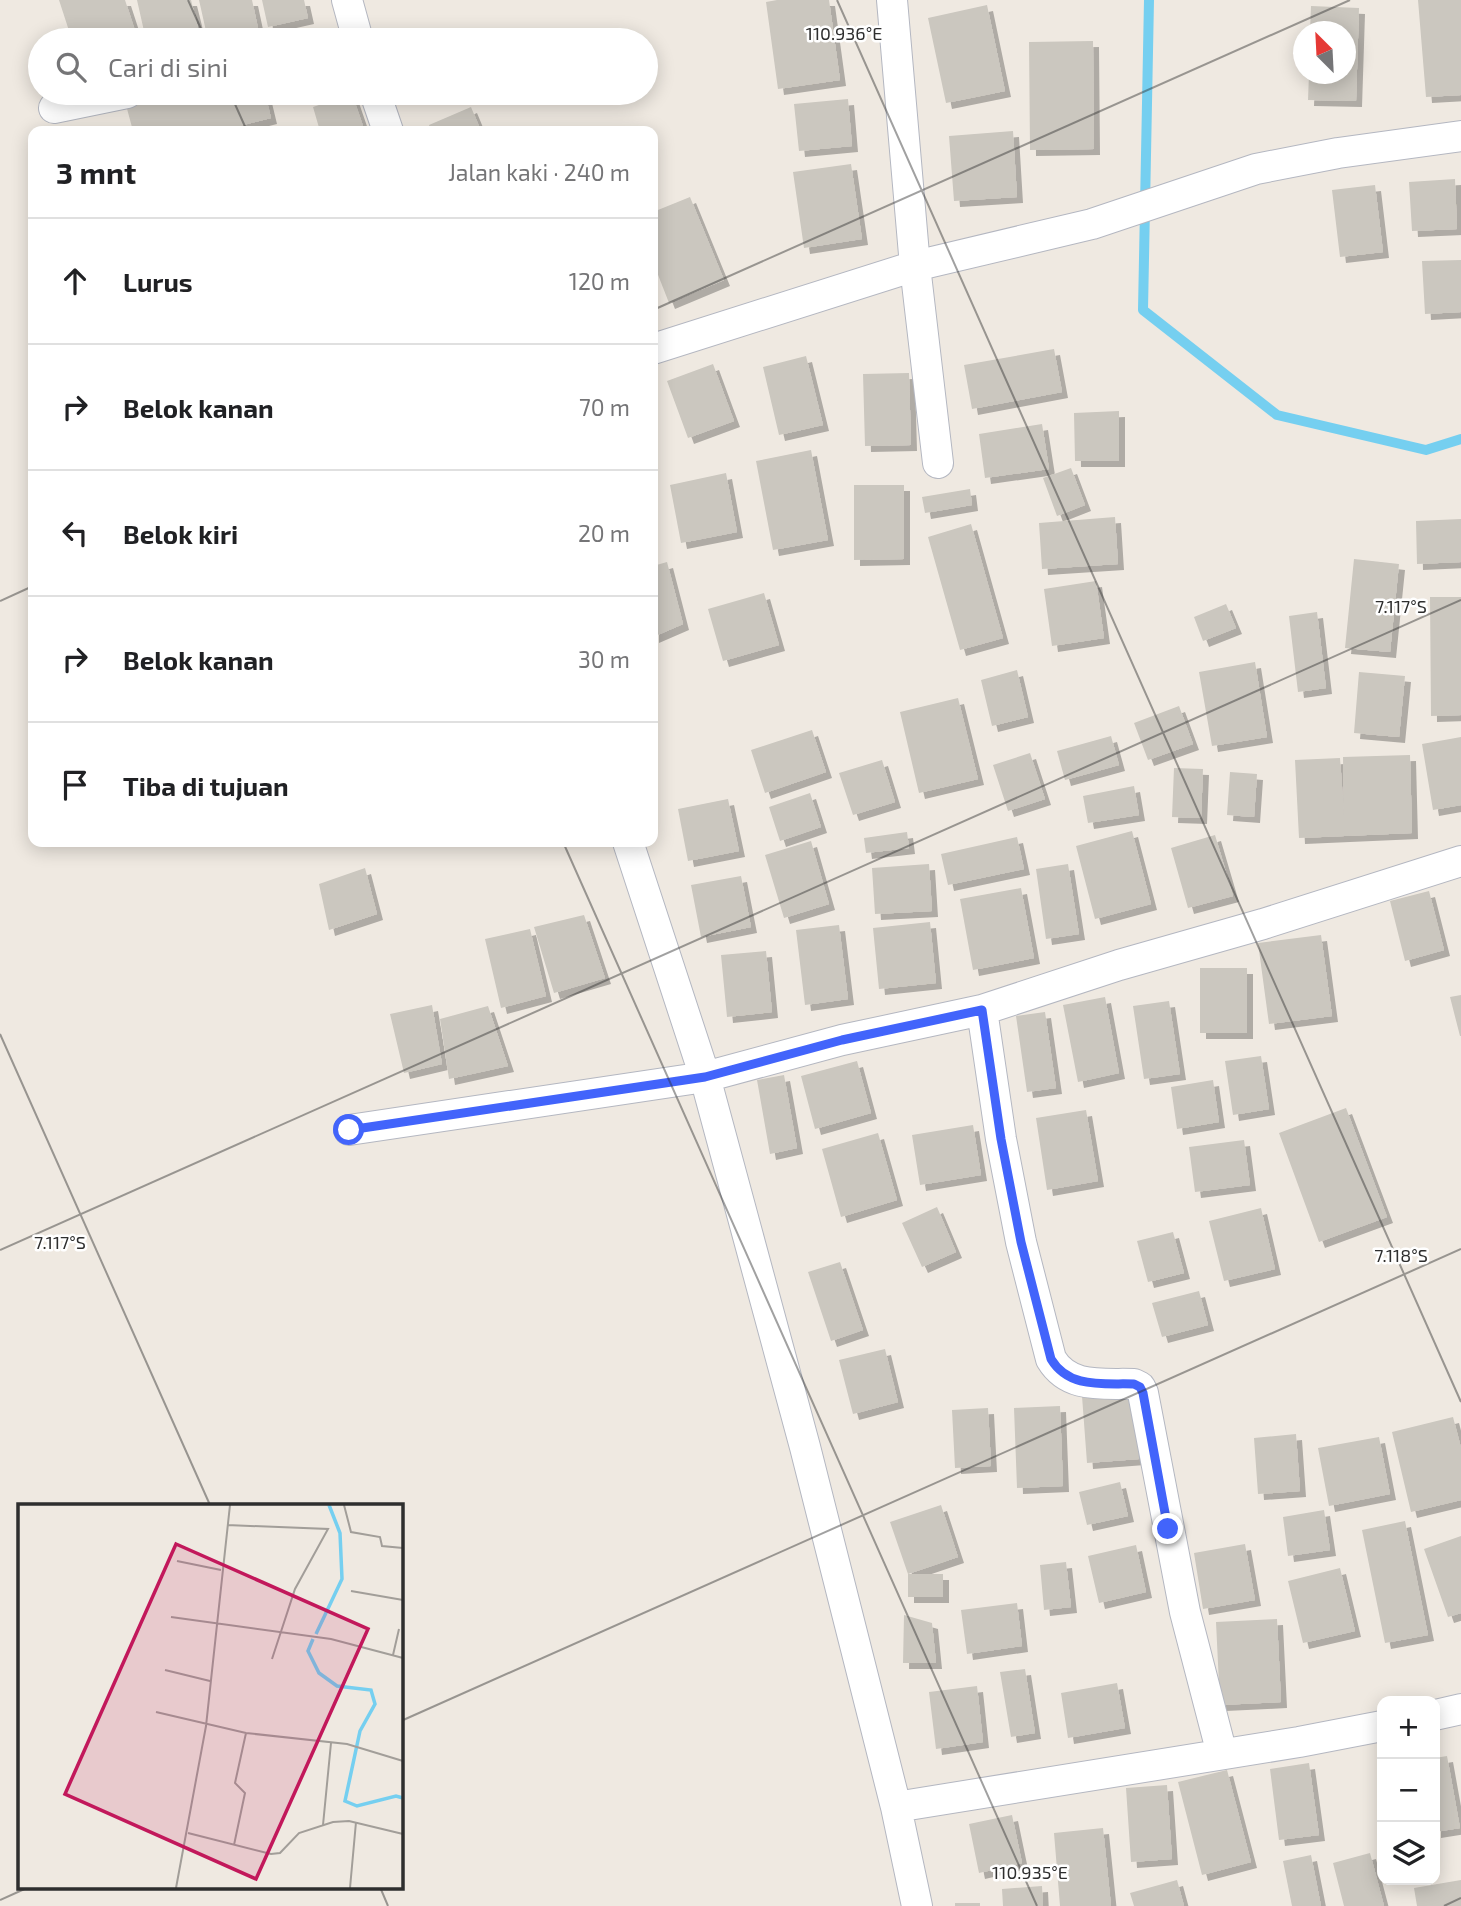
<!DOCTYPE html>
<html lang="id">
<meta charset="utf-8">
<style>
:root{--surface:#fff;--page:#f2f2f2;--text:#202124;--muted:#757577;--line:#e0e0e0}
body{margin:0;font-family:"Exo 2",sans-serif;background:var(--page);color:var(--text)}
.controls{position:absolute;right:21px;bottom:21px;display:grid;overflow:hidden;border-radius:14px;box-shadow:0 4px 18px #0003}
.controls button{width:63px;height:63px;display:grid;place-items:center;padding:0;border:0;border-bottom:2px solid var(--line);background:var(--surface);color:var(--text);font:35px sans-serif}
.compass{position:absolute;left:1293px;top:21px;width:63px;height:63px;border-radius:50%;background:var(--surface);box-shadow:0 4px 18px #0003;rotate:336deg}
.stop{position:absolute;width:21px;height:21px;margin:-16px;border:5px solid #4264fb;border-radius:50%;background:#fff}
.stop.end{background:#4264fb;border-color:#fff;box-shadow:0 2px 7px #0008}
.list{margin:0;padding:0;list-style:none}
h2{display:flex;justify-content:space-between;align-items:center;height:91px;margin:0;padding:0 28px;font-size:30px}
h2 small{font-size:23px;font-weight:400;color:var(--muted)}
.list li{display:grid;grid-template-columns:46px 1fr auto;gap:21px;align-items:center;box-sizing:border-box;height:126px;padding:0 28px;border-top:2px solid var(--line)}
.list b{display:block;font-size:26px;white-space:nowrap}
.list em{font-size:23px;font-style:normal;color:var(--muted)}
.icon{flex:none;width:38px;height:38px;fill:none;stroke:currentColor;stroke-width:2;stroke-linecap:round;stroke-linejoin:round}
.map{position:relative;flex:none;width:1461px;height:1906px;overflow:hidden}
.search{position:absolute;background:var(--surface);box-shadow:0 4px 18px #0003;left:28px;top:28px;width:630px;height:77px;display:flex;align-items:center;gap:18px;box-sizing:border-box;padding:0 24px;border-radius:38px;color:var(--muted);font-size:26px}
.panel{position:absolute;background:var(--surface);box-shadow:0 4px 18px #0003;left:28px;top:126px;width:630px;height:721px;border-radius:14px}
.map>svg:first-child{display:block}
</style>
<div class="map">
<svg width="1461" height="1906" viewBox="0 0 1461 1906">
<defs>
<filter id="shadow"><feDropShadow dx="6" dy="6" stdDeviation="0" flood-color="#0004"/></filter>
</defs>
<rect width="100%" height="100%" fill="#efe9e1"/>
<g fill="none" stroke-linecap="round" stroke-linejoin="round">
<path stroke="#75cff0" stroke-width="10" d="M1149 0 1143 310 1277 415 1426 450 1461 439"/>
</g>
<path fill="#cbc7bf" filter="url(#shadow)" d="M59 0H125L138 40H72Z
M137 0H191L201 40H146Z
M199 0H252L259 33 229 40H208Z
M262 0H304L308 18 268 27Z
M777 0H829L840 80 778 89 766 2Z
M1418 0H1461V95L1426 97Z
M987 5 1005 91 946 103 928 18Z
M1311 6 1359 8 1356 101 1308 100 1309 74H1346V32H1310Z
M467 29 469 40H422V39Z
M1093 41 1094 149 1030 150 1029 42Z
M172 93H265L271 118 220 131H133L126 105Z
M352 94 364 129 356 131H320L313 107Z
M848 99 852 146 799 151 794 104Z
M471 107 481 131H431L429 125Z
M1013 131 1017 197 954 201 949 136Z
M851 164 862 239 804 248 793 172Z
M1455 179 1457 229 1412 231 1409 182Z
M1375 185 1383 252 1340 257 1332 190Z
M690 197 724 280 669 303 653 262V212Z
M1461 260V312L1425 314 1422 261Z
M1054 349 1062 392 972 409 964 365Z
M806 356 823 425 779 435 763 367Z
M713 364 734 421 688 438 667 381Z
M909 373 911 445 865 446 863 374Z
M1119 411V461H1075L1074 413Z
M1042 424 1049 469 985 478 979 434Z
M811 450 828 540 773 550 756 461Z
M1071 468 1085 505 1057 516 1043 478Z
M726 473 737 532 681 543 670 485Z
M854 485H904V559L854 560Z
M970 489 972 505 925 513 922 497Z
M1115 517 1118 564 1042 569 1039 523Z
M1461 519V562L1417 564 1416 521Z
M971 524 1003 638 960 650 928 537Z
M1354 559 1399 564 1390 652 1345 648Z
M667 562 683 624 653 637V566Z
M1096 581 1104 638 1052 646 1044 589Z
M764 593 779 645 723 661 708 609Z
M1430 597H1461V715L1431 716Z
M1226 604 1236 628 1203 641 1194 617Z
M1317 612 1326 688 1298 692 1289 616Z
M1255 662 1267 737 1212 746 1199 672Z
M1017 670 1028 717 992 726 981 680Z
M1359 672 1405 676 1399 737 1354 733Z
M958 698 978 779 919 793 900 712Z
M1179 706 1193 744 1148 760 1134 723Z
M812 730 826 772 765 793 751 750Z
M1111 736 1119 765 1065 780 1057 751Z
M1461 737V805L1433 810 1422 744Z
M1030 753 1045 799 1008 811 993 765Z
M1410 755 1412 833 1299 838 1295 760 1340 758 1344 815 1343 757Z
M882 760 895 802 853 815 839 773Z
M1174 768 1203 769 1201 818 1172 817Z
M1230 772 1257 774 1254 817 1227 815Z
M1134 786 1139 815 1088 823 1083 796Z
M810 793 821 827 780 841 769 807Z
M728 799 739 851 688 861 678 809Z
M1132 831 1151 904 1095 919 1076 846Z
M907 832 909 848 866 853 864 838Z
M1215 835 1233 896 1188 908 1171 848Z
M1017 837 1024 869 948 885 941 854Z
M811 841 829 904 784 918 765 855Z
M929 864 932 911 875 914 872 868Z
M1068 864 1079 934 1046 939 1036 869Z
M365 868 377 914 329 930 319 884Z
M741 876 751 927 701 937 691 885Z
M1021 888 1034 958 973 970 960 899Z
M1429 891 1444 950 1405 961 1390 901Z
M584 915 605 978 554 993 534 927Z
M930 922 936 983 879 989 873 928Z
M839 925 848 999 805 1005 796 930Z
M530 929 546 996 501 1008 485 939Z
M1321 935 1332 1016 1269 1024 1258 943Z
M766 951 772 1012 727 1017 721 955Z
M1200 968H1247V1033H1200Z
M1461 995V1036H1460L1450 997Z
M1105 997 1119 1073 1078 1082 1063 1005Z
M1169 1001 1180 1074 1144 1079 1133 1006Z
M432 1005 442 1064 404 1073 390 1014Z
M488 1006 508 1066 449 1079 440 1019Z
M1045 1012 1056 1088 1027 1092 1016 1016Z
M1261 1056 1269 1109 1233 1115 1225 1061Z
M857 1061 871 1113 815 1129 801 1076Z
M784 1075 797 1148 770 1154 757 1080Z
M1213 1080 1219 1122 1177 1129 1171 1087Z
M1346 1108 1387 1217 1319 1242 1279 1133Z
M1086 1110 1098 1181 1047 1190 1036 1118Z
M973 1125 981 1175 920 1185 912 1135Z
M878 1133 897 1200 841 1217 822 1149Z
M1244 1140 1250 1185 1195 1192 1189 1147Z
M937 1207 956 1252 922 1267 902 1223Z
M1261 1208 1275 1269 1224 1281 1209 1221Z
M1173 1232 1184 1273 1148 1282 1137 1241Z
M840 1262 863 1330 831 1341 808 1272Z
M1199 1291 1208 1325 1162 1337 1152 1303Z
M885 1349 898 1402 853 1414 839 1360Z
M1134 1392 1139 1459 1087 1463 1082 1396Z
M1060 1406 1063 1486 1017 1488 1014 1408Z
M988 1408 991 1466 955 1468 952 1410Z
M1453 1417 1461 1448V1500L1411 1512 1392 1432Z
M1296 1434 1300 1491 1258 1494 1254 1438Z
M1379 1437 1390 1494 1329 1506 1318 1448Z
M1120 1482 1128 1516 1087 1525 1079 1492Z
M941 1505 958 1557 908 1574 890 1522Z
M1324 1510 1330 1550 1288 1556 1283 1517Z
M1405 1521 1428 1635 1385 1643 1362 1530Z
M1461 1536V1613L1448 1617 1424 1549Z
M1245 1544 1255 1600 1203 1609 1194 1553Z
M1136 1545 1146 1592 1099 1603 1088 1556Z
M1066 1562 1071 1607 1044 1610 1040 1565Z
M1340 1568 1355 1631 1303 1643 1288 1581Z
M908 1574H943V1597H908Z
M1017 1603 1022 1646 967 1654 961 1610Z
M904 1615 932 1623 936 1663H903Z
M1277 1619 1281 1702 1220 1705 1216 1622Z
M1025 1669 1035 1733 1011 1737 1000 1672Z
M1117 1683 1125 1728 1068 1738 1061 1693Z
M977 1686 983 1742 936 1749 929 1692Z
M1447 1756 1460 1828 1435 1832V1758Z
M1309 1763 1319 1835 1279 1840 1270 1769Z
M1227 1770 1251 1862 1202 1875 1178 1782Z
M1167 1785 1172 1859 1131 1862 1126 1788Z
M1012 1815 1022 1863 979 1873 969 1824Z
M1103 1828 1111 1906H1060L1054 1833Z
M1370 1853 1384 1906H1344L1333 1863Z
M1311 1855 1321 1906H1292L1283 1861Z
M1177 1880 1184 1906H1134L1130 1893Z
M1461 1880V1906H1417L1414 1888Z
M1042 1886 1043 1906H1003L1002 1889Z
M955 1903H980V1906H955Z"/>
<g fill="none" stroke-linecap="round" stroke-linejoin="round">
<defs>
<path id="minor" d="M347 0 358 40
M892 0 915 266 938 463
M375 93 388 131
M54 108 127 93
M653 349 915 266 1092 224 1256 169 1338 153 1461 136
M628 842 705 1077 805 1447 896 1807 917 1906
M982 1010 1001 1139 1021 1242 1051 1359C1069 1389 1102 1383 1134 1384L1140 1387 1143 1393 1185 1612 1222 1754
M349 1130 705 1077 842 1040 982 1010 1119 965 1263 924 1461 861
M1435 1715 1461 1709
M896 1807 1299 1742 1382 1726"/>
</defs>
<use href="#minor" stroke="#b4b7c1" stroke-width="32"/>
<use href="#minor" stroke="#fff" stroke-width="30"/>
</g>
<g fill="none" stroke-linecap="round" stroke-linejoin="round">
<path stroke="#4264fb" stroke-width="9" d="M349 1130 705 1077 842 1040 982 1010 1001 1139 1021 1242 1051 1359C1069 1389 1103 1383 1134 1384L1140 1387 1143 1393 1168 1529"/>
</g>
<path fill="none" stroke="#2e2e2e" stroke-width="2" stroke-opacity="0.45" d="M188 0 206 40M837 0 1461 1402M230 93 247 131M653 310 1350 0M0 601 33 586M563 842 1037 1906M0 1034 210 1505M0 1250 1461 600M401 1721 1461 1249M380 1887 388 1906M0 1900 29 1887M1444 1906 1461 1898"/>
<g transform="translate(18 1504)">
<rect width="385" height="385" fill="#efe9e1"/>
<path fill="none" stroke="#75cff0" stroke-width="3.5" d="M298 130 324 75 322 29 311 1M295 135 290 147 301 169 319 182 353 186 357 200 342 227 327 297 339 302 378 292 385 294"/>
<path fill="none" stroke="#a29e99" stroke-width="2" d="M326 1 333 28 362 33 364 42 385 44M209 21 310 25 277 85 254 155M159 57 203 66M333 87 385 96M153 113 313 135 385 154M375 151 381 125M147 166 192 177M138 208 228 229 329 240 385 257M305 321 313 239M170 329 253 350 262 349 281 329 315 318 331 317 385 330M216 341 227 289 217 279 228 229M158 384 188 222 212 1M332 384 338 318"/>
<path fill="#c2185b" fill-opacity="0.15" stroke="#c2185b" stroke-width="3.5" d="M158 40 350 125 238 375 47 290Z"/>
<rect width="385" height="385" fill="none" stroke="#2e2e2e" stroke-width="3.5"/>
</g>
<g font-size="18" text-anchor="middle" fill="#2e2e2e" stroke="#fff" stroke-width="5" stroke-linejoin="round" paint-order="stroke">
<text x="844" y="40">110.936°E</text>
<text x="1401" y="613">7.117°S</text>
<text x="60" y="1249">7.117°S</text>
<text x="1401" y="1262">7.118°S</text>
<text x="1030" y="1879">110.935°E</text>
</g>
</svg>
<div class="controls">
<button>+</button>
<button>−</button>
<button><svg class="icon" aria-label="layers" viewBox="0 0 24 24"><path d="M12 4l9 5-9 5-9-5zM3 14l9 5 9-5"/></svg></button>
</div>
<svg class="compass" viewBox="-18 -18 36 36"><path d="M0-13l5 13h-10z" fill="#e53935"/><path d="M0 13l5-13h-10z" fill="#757577"/></svg>
<div class="stop" style="left:349px;top:1130px"></div>
<div class="stop end" style="left:1168px;top:1529px"></div>
<div class="search"><svg class="icon" aria-label="search" viewBox="0 0 24 24"><circle cx="10" cy="10" r="6"/><path d="M15 15l6 6"/></svg>Cari di sini</div>
<section class="panel">
<h2>3 mnt<small>Jalan kaki · 240 m</small></h2>
<ul class="list">
<li><svg class="icon" aria-label="ahead" viewBox="0 0 24 24"><path d="M12 20V5M6 11l6-6 6 6"/></svg><div><b>Lurus</b></div><em>120 m</em></li>
<li><svg class="icon" aria-label="right" viewBox="0 0 24 24"><path d="M7 20v-9h11M14 6l5 5-5 5"/></svg><div><b>Belok kanan</b></div><em>70 m</em></li>
<li><svg class="icon" aria-label="left" viewBox="0 0 24 24"><path d="M17 20v-9H6M10 6l-5 5 5 5"/></svg><div><b>Belok kiri</b></div><em>20 m</em></li>
<li><svg class="icon" aria-label="right" viewBox="0 0 24 24"><path d="M7 20v-9h11M14 6l5 5-5 5"/></svg><div><b>Belok kanan</b></div><em>30 m</em></li>
<li><svg class="icon" aria-label="arrive" viewBox="0 0 24 24"><path d="M6 21V4h12l-3 4 3 4H6"/></svg><div><b>Tiba di tujuan</b></div></li>
</ul>
</section>
</div>
